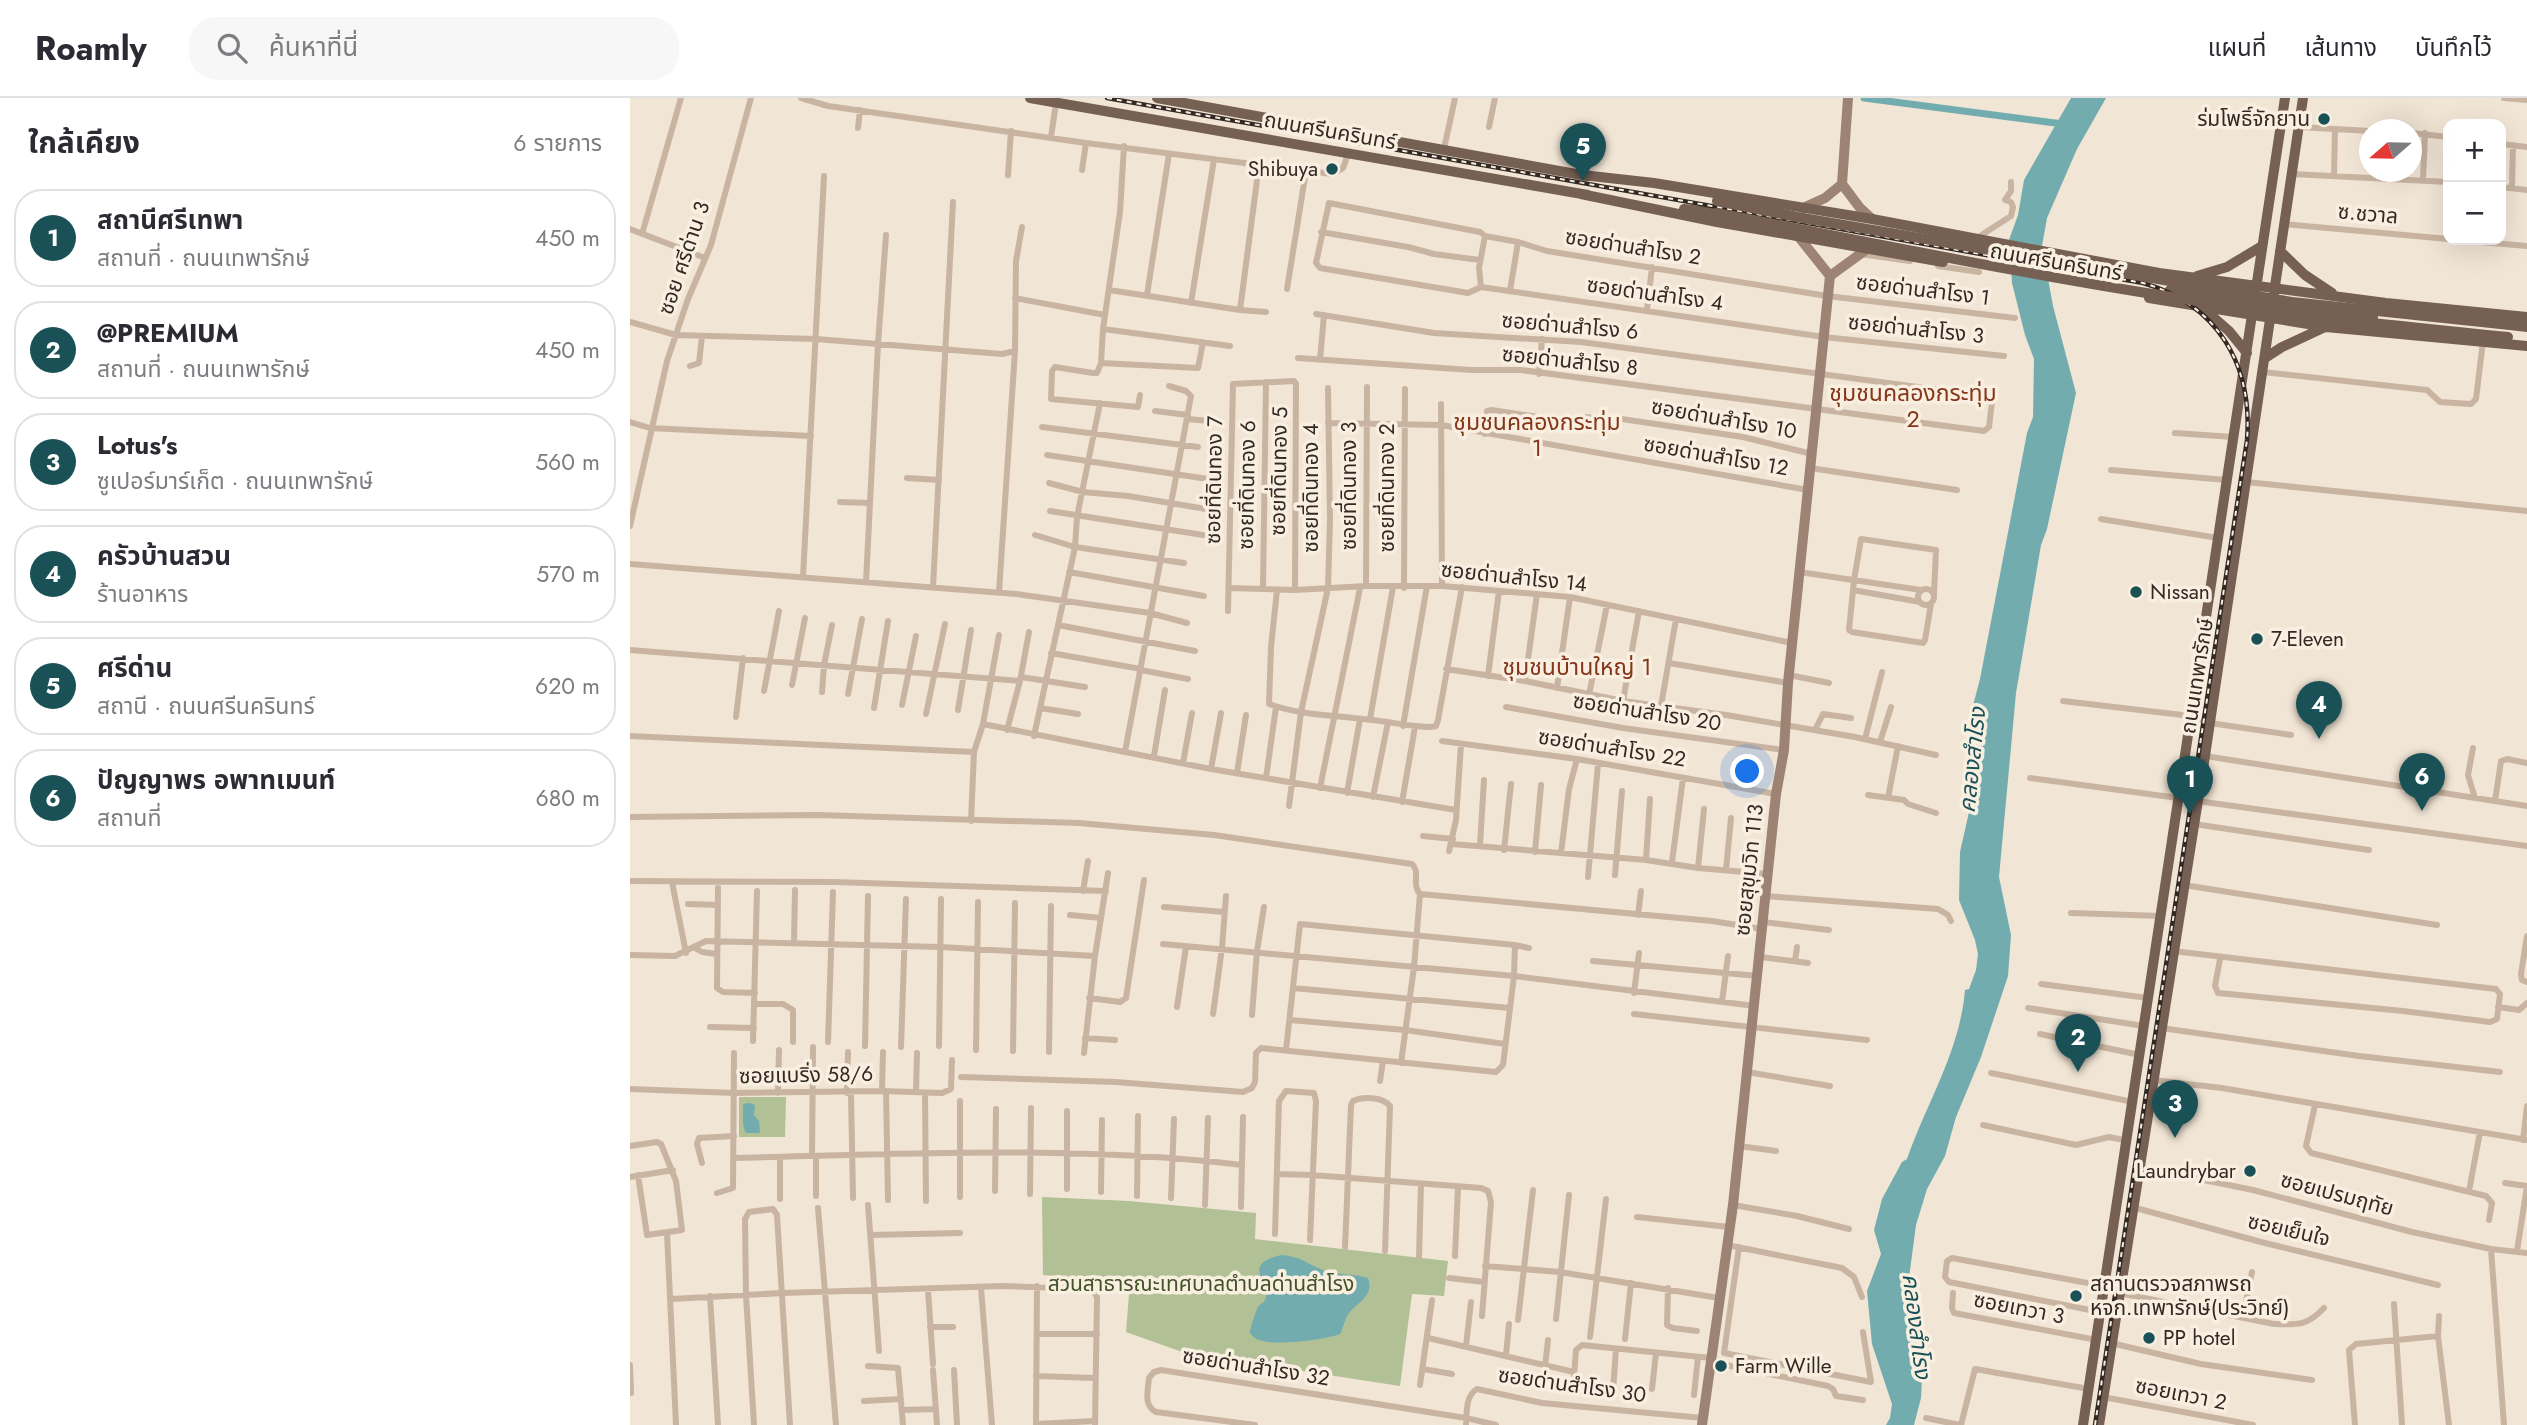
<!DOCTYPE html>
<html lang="th">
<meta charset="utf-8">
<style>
:root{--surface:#fff;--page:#f7f7f7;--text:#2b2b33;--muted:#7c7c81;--line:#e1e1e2;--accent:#195156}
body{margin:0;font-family:Jost,"Noto Sans Thai",sans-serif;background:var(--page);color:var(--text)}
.controls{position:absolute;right:21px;top:21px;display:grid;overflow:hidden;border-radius:14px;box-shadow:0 7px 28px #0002}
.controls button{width:63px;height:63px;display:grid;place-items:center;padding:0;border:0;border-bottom:2px solid var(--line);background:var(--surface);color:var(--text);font:35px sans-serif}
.compass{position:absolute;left:1729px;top:21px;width:63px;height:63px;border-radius:50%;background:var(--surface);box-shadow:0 7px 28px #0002;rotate:250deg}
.you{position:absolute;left:1118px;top:674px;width:24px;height:24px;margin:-18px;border:5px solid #fff;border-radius:50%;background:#1a73e8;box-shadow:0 0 0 10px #1a73e833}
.badge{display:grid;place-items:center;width:46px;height:46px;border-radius:50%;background:var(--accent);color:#fff;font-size:23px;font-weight:700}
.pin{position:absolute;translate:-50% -58px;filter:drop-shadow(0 2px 4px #0008)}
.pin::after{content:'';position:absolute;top:37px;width:24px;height:21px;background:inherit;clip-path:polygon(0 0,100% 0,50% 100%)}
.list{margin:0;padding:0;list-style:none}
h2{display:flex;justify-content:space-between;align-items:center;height:91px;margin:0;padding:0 28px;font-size:30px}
h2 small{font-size:23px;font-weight:400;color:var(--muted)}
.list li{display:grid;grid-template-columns:46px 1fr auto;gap:21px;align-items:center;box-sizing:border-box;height:98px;margin:0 14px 14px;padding:0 14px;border:2px solid var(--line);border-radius:28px}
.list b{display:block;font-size:26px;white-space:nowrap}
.list p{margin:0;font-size:23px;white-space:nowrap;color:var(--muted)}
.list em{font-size:23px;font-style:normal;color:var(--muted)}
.icon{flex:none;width:38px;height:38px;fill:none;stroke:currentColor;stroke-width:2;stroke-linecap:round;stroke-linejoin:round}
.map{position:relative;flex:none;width:1897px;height:1327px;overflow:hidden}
header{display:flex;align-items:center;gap:42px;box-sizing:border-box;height:98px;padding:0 35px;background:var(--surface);border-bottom:2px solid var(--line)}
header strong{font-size:33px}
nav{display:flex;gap:38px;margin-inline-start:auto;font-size:24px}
.search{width:490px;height:63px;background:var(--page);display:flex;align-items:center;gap:18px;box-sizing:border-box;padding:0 24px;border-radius:28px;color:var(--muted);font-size:26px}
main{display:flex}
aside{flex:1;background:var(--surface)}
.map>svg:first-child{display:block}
</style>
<header>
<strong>Roamly</strong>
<div class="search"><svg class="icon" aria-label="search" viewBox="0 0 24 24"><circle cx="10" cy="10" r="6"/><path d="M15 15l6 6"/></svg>ค้นหาที่นี่</div>
<nav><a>แผนที่</a><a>เส้นทาง</a><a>บันทึกไว้</a></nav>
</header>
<main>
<aside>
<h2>ใกล้เคียง<small>6 รายการ</small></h2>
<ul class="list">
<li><span class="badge">1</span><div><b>สถานีศรีเทพา</b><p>สถานที่ · ถนนเทพารักษ์</p></div><em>450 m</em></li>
<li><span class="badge">2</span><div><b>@PREMIUM</b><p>สถานที่ · ถนนเทพารักษ์</p></div><em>450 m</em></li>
<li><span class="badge">3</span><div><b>Lotus's</b><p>ซูเปอร์มาร์เก็ต · ถนนเทพารักษ์</p></div><em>560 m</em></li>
<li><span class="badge">4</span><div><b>ครัวบ้านสวน</b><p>ร้านอาหาร</p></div><em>570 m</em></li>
<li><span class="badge">5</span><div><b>ศรีด่าน</b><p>สถานี · ถนนศรีนครินทร์</p></div><em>620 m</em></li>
<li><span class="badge">6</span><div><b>ปัญญาพร อพาทเมนท์</b><p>สถานที่</p></div><em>680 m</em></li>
</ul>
</aside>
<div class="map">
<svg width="1897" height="1327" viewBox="0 0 1897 1327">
<rect width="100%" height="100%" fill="#f1e5d5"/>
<path fill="#b1c095" d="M109 999H156L155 1039H109Z
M412 1099 499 1103 626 1115 625 1141 818 1163 814 1198 782 1196 770 1288 555 1255 496 1234 500 1184 413 1177Z"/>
<path fill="#73acaf" d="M1441 0H1476L1447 51 1417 120 1412 148 1423 208 1446 295 1417 431 1411 447 1386 595 1369 779 1381 837 1378 878 1351 959 1326 1019 1315 1058 1297 1091 1286 1127 1279 1180 1286 1231 1293 1260 1291 1300 1284 1327H1256L1260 1320 1262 1306 1242 1246 1237 1193 1251 1156 1244 1132 1252 1101 1272 1064 1277 1061C1297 1004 1330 953 1335 892L1339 891 1346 872 1348 856 1345 842 1329 802 1330 754 1339 714 1342 691 1340 619 1350 581 1397 335 1403 319 1404 261 1395 237 1382 185 1379 142 1388 117 1394 82Z
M120 1005 125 1007 124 1017 129 1023 130 1035H116C111 1025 114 1017 113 1006Z
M652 1157C675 1159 680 1169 699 1174 712 1177 726 1176 738 1180 744 1198 729 1203 720 1214 715 1219 714 1229 710 1236 696 1242 643 1248 629 1242 625 1241 623 1238 620 1235 620 1231 626 1212 628 1209 629 1206 634 1205 635 1202 643 1185 608 1166 652 1157Z"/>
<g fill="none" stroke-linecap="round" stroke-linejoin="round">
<path stroke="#73acaf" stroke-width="7" d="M1234 0 1433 26"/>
<path stroke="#c9b4a1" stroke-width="6" d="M171 0 198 8 456 45 702 76 713 70 718 56
M1874 0 1897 2
M859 29 865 0
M1669 29 1740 33
M228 30 230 12
M1782 35 1818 39
M421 39 426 5
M1871 46 1897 49
M494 48 490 114 473 231 471 265 568 270 573 244
M814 51 825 0
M452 72 456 45
M1662 76 1818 84
M378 77 381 33
M1704 77 1705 31
M1793 82 1795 35
M1871 89 1897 92
M1882 89 1883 47
M1654 126 1818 141
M0 131 75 160
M691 134 778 149 804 156 850 162
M12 136 51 0
M1347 140 1381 118 1383 109 1381 104 1375 102 1381 93V84
M1827 142 1897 148
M1230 156 1280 163
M1308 168 1349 174
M851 189 849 170 855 138 888 144 917 153 1197 198 1385 220
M851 189 1194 239 1374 258
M851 189 838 195 690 170 686 165 699 105 850 134 855 138
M657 191 676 73
M479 192 610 212 629 67
M880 193 888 144
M517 197 539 56
M385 200 475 217
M561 205 584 61
M610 212 636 214
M1017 212 1022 169
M0 224 46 237 186 241 372 256 385 253
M473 231 600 248
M668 260 841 272H891L1354 333 1359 329 1362 304 1355 298 951 244 804 235 686 216
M690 262 694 217
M471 265 467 275H463L425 269 422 273 421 301 508 309 510 297
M60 268 69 265 72 238
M1633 274 1797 292 1810 304 1841 306 1846 301 1853 243
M909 276 912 241
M811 306 812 488
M525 313 558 317
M558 321 579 323
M0 324 20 330 181 338
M698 325 811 327 1178 392
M412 329 568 349
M1545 335 1603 339
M855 336 857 313 862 312 934 323 950 319 992 321 1113 339 1182 356
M417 357 578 381
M1180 370 1327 392
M1481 372 1596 382
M277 380 309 382
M1616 384 1897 413
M419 385 453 394 498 398 576 411
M210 404 240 405
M420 413 573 437
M1471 421 1588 440
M0 428 37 263 58 201 81 147 121 0
M405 437 445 449 554 465
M0 466 386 496 520 515 557 525
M439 474 574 498
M1169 474 1291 492
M173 479 194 78
M236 484 248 246 256 137
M736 488 737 289
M303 489 323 104
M600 490 665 492 736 488H812L940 499 1162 545
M633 490 636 284
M774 490 775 291
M1288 499a8 8 0 1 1 16 0a8 8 0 1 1-16 0Z
M647 492 641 549 639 606C672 618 708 617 742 622 762 624 781 629 801 629L806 628 808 622 832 489
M1223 492 1290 504
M369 494 385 253 386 163 392 129
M1301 506 1295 542 1293 545 1222 534 1219 532 1224 482 1231 441 1306 452 1304 496
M598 513 603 286 664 283 666 286 665 492
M428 527 565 553
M0 552 390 583
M421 555 511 571
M1039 565 1158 585
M816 571 895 583 993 603 1096 617 1225 639 1306 657
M511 572 558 581
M1159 577 1199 585
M858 578 869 493
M391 579 455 589
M895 583 907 496
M162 587 175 520
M927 590 940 499
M134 593 149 513
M192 594 194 567 202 527
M218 596 232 521
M959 597 977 507
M993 603 1009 513
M1433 603 1561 618 1580 625 1661 637
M272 607 286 538
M1031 608 1046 521
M876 609 993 630 1154 652
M244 610 258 523
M410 610 448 616
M328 612 341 532
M296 616 315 526
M106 619 113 560
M740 621 763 489
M353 626 369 537
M773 628 797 488
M377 632 390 583 399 534
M1185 632 1193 616 1221 620
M0 638 344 654
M404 638 445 449 447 419 470 305
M1235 641 1252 574
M812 643 947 661 1146 696
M1250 644 1261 609
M1843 650 1838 677 1845 700
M495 654 561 298 556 293 539 288
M524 658 535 592
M1575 658 1897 708
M553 665 562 615
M581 671 591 615
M607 675 616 617
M636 680 646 609
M1400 680 1548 700
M690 690 730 490
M717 695 730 621
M1238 697 1274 702 1278 706 1306 715
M743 699 758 624
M1258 700 1268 648
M1567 703 1897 748
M1865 703 1871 663 1877 661 1897 665
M772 704 785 629
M659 708 671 614 698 490 700 422 698 290
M0 719 188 717 449 725 584 737 782 766C791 774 781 786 790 796L784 869 771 965
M341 723 344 654 353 626 581 671 826 712
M1564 726 1739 752
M793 738 823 741
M822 746 1016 762 1068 770 1138 776
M850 747 854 682
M874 752 881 686
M819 753 826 722 831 646
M905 754 911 687
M931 755 939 691 947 661
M1016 762 1020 701
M1042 764 1053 680
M1068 770 1074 711
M1096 772 1101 720
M985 777 992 693
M958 779 968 666
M0 783 204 784 476 793
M42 784 56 855
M1554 787 1807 827
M88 790 87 890 93 894 125 895
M453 793 458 763
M790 796 1082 823 1132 831
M1135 798 1308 811 1318 817 1321 823
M58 806 88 807
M534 809 594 814
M1441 815 1531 818
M440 817 471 820
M1008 817 1011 793
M1133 824 1199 832
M1897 838 1891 876 1892 882 1897 884
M164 845 165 792
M533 846 884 878 1125 908
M65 850 72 854 87 856
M1543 853 1866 891 1870 896 1867 921 1860 924 1773 913 1588 895 1585 888 1590 861
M0 857 45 858 76 843 311 849 465 858 454 955
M465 858 478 775
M1130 859 1178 865
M963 863 1128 878
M1165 863 1167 849
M1411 886 1518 900
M663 890 880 910
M1004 895 1009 855
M459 900 490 904 496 900 514 782
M1092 904 1098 858
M124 906H153L163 912V944
M547 909 556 849
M1868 909 1889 912 1897 905
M1398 910 1514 928
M583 916 592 850 596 798
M1004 916 1237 942
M622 917 627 853 634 809
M660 922 775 932 875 946
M80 929 124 930
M1531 930 1729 958 1870 974
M1410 936 1510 957
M455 940 485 942
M123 943 127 793
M198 944 203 794
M235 948 238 798
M309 948 311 801
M271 949 276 801
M346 952 348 804
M656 952 670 826 885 847
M383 953 385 805
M419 954 421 808
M1117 974 1200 988
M1361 975 1503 1004
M331 979 486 984 613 994 622 990 625 984 626 955 631 950 866 974 873 967 884 878 885 847 899 850
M1523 982 1592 990 1897 1042
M750 983 753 963
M0 991 104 995 252 993 312 995 321 991 322 962
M252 993 253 954
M256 993 258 1102
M286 994 287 955
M148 995 149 952
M217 995 218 954
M221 995 223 1100
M295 995 296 1103
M1685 1007 1676 1048 1681 1055 1856 1098 1862 1105 1859 1122
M1353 1027 1446 1047 1479 1039 1498 1043
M1893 1042 1897 1008
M0 1048 27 1044 31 1046 46 1083 52 1132 17 1137 8 1077
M1109 1048 1146 1053
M182 1058 183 949
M150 1059V1101
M104 1060C273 1056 444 1047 612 1067
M72 1065 67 1046 69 1040 104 1038
M1509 1069 1623 1092 1782 1134 1861 1151 1897 1155
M647 1076 682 1077 851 1090 858 1093 861 1104 852 1218
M0 1079 43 1072
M1875 1085 1897 1088
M437 1091V1013
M365 1093 366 1011
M1839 1093 1850 1034
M471 1094 472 1022
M87 1095 103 1090 104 955
M400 1096 401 1010
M186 1098V1058
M507 1098 508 1018
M330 1099V1003
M541 1100 544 1021
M238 1107 249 1253
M575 1107 578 1020
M1103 1107 1167 1118 1219 1131
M611 1109 613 1019
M1502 1109 1631 1144 1808 1187
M188 1110 206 1327
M1007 1119 1099 1129
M37 1135 46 1327
M645 1136 649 1003 656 993 684 995 686 1003 680 1142
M241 1137 330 1135
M1097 1147 1212 1170 1224 1179 1232 1199
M715 1149 721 1007 723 1003C733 998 753 999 760 1008L755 1153
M1109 1149 1094 1255 1241 1284 1233 1234
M1861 1151 1874 1327
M1887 1153 1897 1088
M825 1158 828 1089
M789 1159 791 1086
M855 1168 930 1174 1089 1200
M819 1180 854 1184
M351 1190 362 1327
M1038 1190 1037 1227 1043 1230 1067 1233
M298 1192 303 1266
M1323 1195 1322 1210 1324 1215 1467 1242
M1489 1195 1644 1226C1668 1227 1677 1228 1694 1210
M80 1198 88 1327
M41 1201 153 1195 372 1188 462 1191 467 1199 465 1327
M1764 1206 1772 1327
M1470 1214 1319 1184 1315 1179 1317 1163 1322 1160 1474 1188
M1809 1218 1808 1238 1819 1327
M1613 1219 1622 1174
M926 1221 939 1097
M888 1222 903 1092
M300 1229H323
M407 1236H467
M960 1239 976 1101
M798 1240 944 1274
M995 1241 1001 1185
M1481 1245 1571 1266 1682 1282
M836 1248 841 1204
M876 1257 879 1226
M1081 1264 1198 1288 1203 1291 1206 1298 1233 1302
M0 1267 1 1295
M238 1268 268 1270 273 1327
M915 1269 918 1242
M793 1271 822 1276
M303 1272 307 1327
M324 1272 327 1327
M406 1278 465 1280
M790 1287 802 1202
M943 1291 946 1252 952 1247 1081 1260
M1022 1291 1026 1255
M983 1293 986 1251
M1064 1297 1068 1259
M1473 1299 1623 1327
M234 1303 271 1301
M272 1312 306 1311
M1296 1320 1330 1327
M406 1326 465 1323
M124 1327 116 1197 115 1121 119 1114 143 1111 147 1117 160 1327
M406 1327 407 1188
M625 1327 526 1314C513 1307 518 1293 519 1280L524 1274 531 1272 836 1320 866 1327
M836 1327C837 1315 835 1298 847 1291L912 1305 1073 1320
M1331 1327 1345 1271 1459 1291
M1725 1327 1719 1252 1726 1246 1808 1238"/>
<path stroke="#9d8373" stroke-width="10" d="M1218 0 1212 86 1230 110 1242 121
M1173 110 1195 100 1212 86
M1200 178 1237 151
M1072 1327 1103 1107 1146 696 1154 652 1158 585 1200 178 1168 138"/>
<path stroke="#766054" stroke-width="10" d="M400 0 958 97
M527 0 957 78
M952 77 1024 85 1242 121 1529 175 1756 205 1897 219
M951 96 1087 124 1313 164
M1054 111 1086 115
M1650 153 1675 177 1702 195
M1567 178 1597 169 1632 148
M1540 192 1743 219
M1519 200 1696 229 1897 248
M1575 212 1599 233 1617 255
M1880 227 1897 229
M1635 260 1652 249 1693 230
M1453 1327 1655 0
M1469 1327 1575 658 1673 0"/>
<defs>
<path id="rail" d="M477 0 1513 185C1587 206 1623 266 1617 342L1465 1327"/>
</defs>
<use href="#rail" stroke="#332924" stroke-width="4.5"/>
<use href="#rail" stroke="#f9efe1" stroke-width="2" stroke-dasharray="5" stroke-linecap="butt"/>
<path stroke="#766054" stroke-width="10" d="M1087 103 1167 119 1662 204 1880 227
M1086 115C1244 145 1402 178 1561 202 1666 218 1772 228 1878 239"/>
</g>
<g fill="#195156" stroke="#f9efe1" stroke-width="2.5">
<circle cx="1694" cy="21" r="7"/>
<circle cx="702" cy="71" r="7"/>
<circle cx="1506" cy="494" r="7"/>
<circle cx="1627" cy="541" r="7"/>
<circle cx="1620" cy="1073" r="7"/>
<circle cx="1446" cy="1198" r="7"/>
<circle cx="1519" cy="1240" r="7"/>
<circle cx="1091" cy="1268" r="7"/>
</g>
<g text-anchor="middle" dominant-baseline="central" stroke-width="7" stroke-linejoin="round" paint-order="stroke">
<g font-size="21" fill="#332924" stroke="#f9efe1" text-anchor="start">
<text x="1680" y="21" text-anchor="end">ร่มโพธิ์จักยาน</text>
<text x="688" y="71" text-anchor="end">Shibuya</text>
<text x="1520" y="494">Nissan</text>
<text x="1641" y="541">7-Eleven</text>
<text x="1606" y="1073" text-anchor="end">Laundrybar</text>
<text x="1460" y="1186">สถานตรวจสภาพรถ<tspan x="1460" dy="24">หจก.เทพารักษ์(ประวิทย์)</tspan></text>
<text x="1533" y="1240">PP hotel</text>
<text x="1105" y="1268">Farm Wille</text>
</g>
<g font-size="21" fill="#332924" stroke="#f9efe1">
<text transform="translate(700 33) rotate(10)">ถนนศรีนครินทร์</text>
<text transform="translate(1738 116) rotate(5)">ซ.ชวาล</text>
<text transform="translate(1003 149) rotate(9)">ซอยด่านสำโรง 2</text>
<text transform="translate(54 160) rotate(-71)">ซอย ศรีด่าน 3</text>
<text transform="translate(1426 164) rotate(10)">ถนนศรีนครินทร์</text>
<text transform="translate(1293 192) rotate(7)">ซอยด่านสำโรง 1</text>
<text transform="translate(1025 196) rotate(8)">ซอยด่านสำโรง 4</text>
<text transform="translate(940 228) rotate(5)">ซอยด่านสำโรง 6</text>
<text transform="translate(1286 231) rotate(6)">ซอยด่านสำโรง 3</text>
<text transform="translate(940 263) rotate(6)">ซอยด่านสำโรง 8</text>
<text transform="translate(1094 321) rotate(10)">ซอยด่านสำโรง 10</text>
<text transform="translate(1086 358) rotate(10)">ซอยด่านสำโรง 12</text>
<text transform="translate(649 373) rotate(-89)">ซอยที่ดินทอง 5</text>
<text transform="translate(584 382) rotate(-89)">ซอยที่ดินทอง 7</text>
<text transform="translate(617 387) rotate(-89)">ซอยที่ดินทอง 6</text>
<text transform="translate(719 388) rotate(-90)">ซอยที่ดินทอง 3</text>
<text transform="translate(681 390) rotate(-90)">ซอยที่ดินทอง 4</text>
<text transform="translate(757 390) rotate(-90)">ซอยที่ดินทอง 2</text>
<text transform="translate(884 479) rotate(6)">ซอยด่านสำโรง 14</text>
<text transform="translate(1567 578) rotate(-81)">ถนนเทพารักษ์</text>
<text transform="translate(1017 614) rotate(9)">ซอยด่านสำโรง 20</text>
<text transform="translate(982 650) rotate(9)">ซอยด่านสำโรง 22</text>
<text transform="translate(1119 772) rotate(-84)">ซอยสุขุมวิท 113</text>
<text transform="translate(176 977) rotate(-1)">ซอยแบริ่ง 58/6</text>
<text transform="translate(1707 1096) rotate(15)">ซอยเปรมฤทัย</text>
<text transform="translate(1659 1132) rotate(13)">ซอยเย็นใจ</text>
<text transform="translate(1389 1210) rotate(11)">ซอยเทวา 3</text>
<text transform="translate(626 1269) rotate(9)">ซอยด่านสำโรง 32</text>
<text transform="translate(942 1287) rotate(8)">ซอยด่านสำโรง 30</text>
<text transform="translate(1551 1296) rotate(11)">ซอยเทวา 2</text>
</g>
<g font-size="21" fill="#425327" stroke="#f9efe1">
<text x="571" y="1186">สวนสาธารณะเทศบาลตำบลด่านสำโรง</text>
</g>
<g font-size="23" fill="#85361a" stroke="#f9efe1">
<text x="1283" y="295">ชุมชนคลองกระทุ่ม<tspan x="1283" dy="26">2</tspan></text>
<text x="907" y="324">ชุมชนคลองกระทุ่ม<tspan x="907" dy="26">1</tspan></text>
<text x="947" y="569">ชุมชนบ้านใหญ่ 1</text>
</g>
<g font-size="23" font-style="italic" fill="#195156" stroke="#f9efe1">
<text transform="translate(1342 662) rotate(-84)">คลองสำโรง</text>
<text transform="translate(1287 1228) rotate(83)">คลองสำโรง</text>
</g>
</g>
</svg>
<div class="controls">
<button>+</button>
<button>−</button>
</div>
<svg class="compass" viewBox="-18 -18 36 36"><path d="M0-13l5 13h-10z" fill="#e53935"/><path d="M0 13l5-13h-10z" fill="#7c7c81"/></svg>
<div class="you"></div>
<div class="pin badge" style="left:1560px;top:716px">1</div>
<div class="pin badge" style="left:1448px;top:974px">2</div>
<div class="pin badge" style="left:1545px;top:1040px">3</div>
<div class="pin badge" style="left:1689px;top:641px">4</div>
<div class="pin badge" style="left:953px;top:83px">5</div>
<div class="pin badge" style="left:1792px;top:713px">6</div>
</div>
</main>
